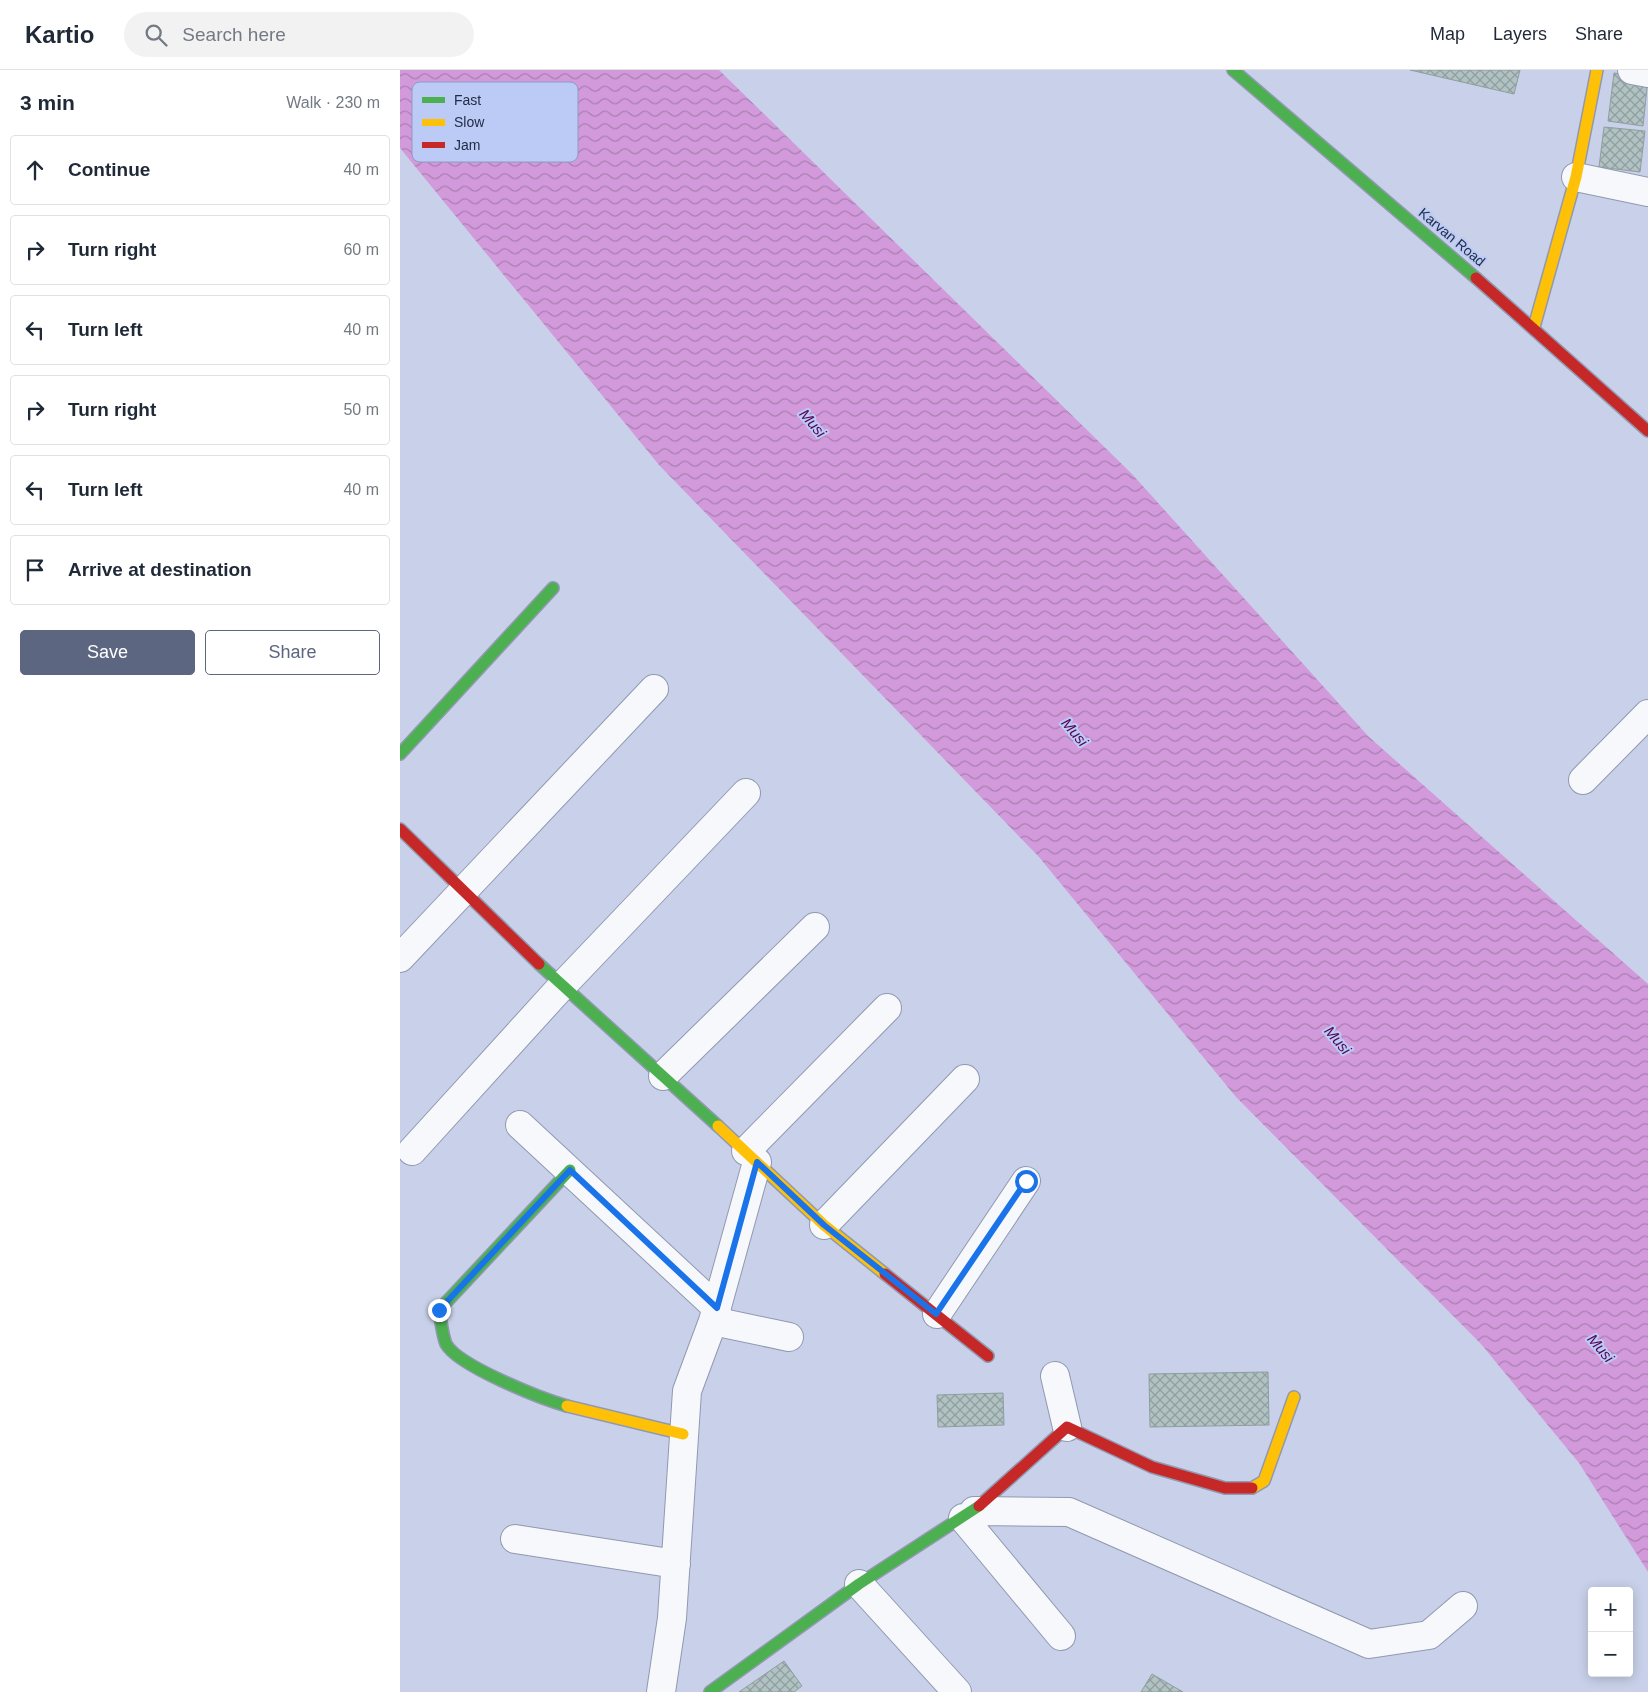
<!DOCTYPE html>
<meta charset="utf-8">
<style>
:root{--surface:#fff;--page:#f2f2f3;--text:#1f2937;--muted:#747a83;--line:#e0e1e3;--accent:#5d6680}
body{margin:0;font-family:Helvetica,sans-serif;background:var(--page);color:var(--text)}
.controls{position:absolute;right:15px;bottom:15px;display:grid;overflow:hidden;border-radius:5px;box-shadow:0 2px 12px #0003}
.controls button{width:45px;height:45px;display:grid;place-items:center;padding:0;border:0;border-bottom:1px solid var(--line);background:var(--surface);color:var(--text);font:25px sans-serif}
.stop{position:absolute;width:15px;height:15px;margin:-11px;border:4px solid #1a73e8;border-radius:50%;background:#fff}
.stop.end{background:#1a73e8;border-color:#fff;box-shadow:0 1px 5px #0008}
.list{margin:0;padding:0;list-style:none}
h2{display:flex;justify-content:space-between;align-items:center;height:65px;margin:0;padding:0 20px;font-size:21px}
h2 small{font-size:16px;font-weight:400;color:var(--muted)}
.list li{display:grid;grid-template-columns:32px 1fr auto;gap:15px;align-items:center;box-sizing:border-box;height:70px;margin:0 10px 10px;padding:0 10px;border:1px solid var(--line);border-radius:5px}
.list b{display:block;font-size:19px;white-space:nowrap}
.list em{font-size:16px;font-style:normal;color:var(--muted)}
.actions{display:flex;gap:10px;padding:15px 20px}
.actions a{flex:1;padding:11px 0;border:1px solid var(--accent);border-radius:5px;text-align:center;font-size:18px;color:var(--accent)}
.actions .main{background:var(--accent);color:#fff}
.icon{flex:none;width:28px;height:28px;fill:none;stroke:currentColor;stroke-width:2;stroke-linecap:round;stroke-linejoin:round}
.map{position:relative;flex:none;width:1248px;height:1622px;overflow:hidden}
header{display:flex;align-items:center;gap:30px;box-sizing:border-box;height:70px;padding:0 25px;background:var(--surface);border-bottom:1px solid var(--line)}
header strong{font-size:24px}
nav{display:flex;gap:28px;margin-inline-start:auto;font-size:18px}
.search{width:350px;height:45px;background:var(--page);display:flex;align-items:center;gap:12px;box-sizing:border-box;padding:0 18px;border-radius:28px;color:var(--muted);font-size:19px}
main{display:flex}
aside{flex:1;background:var(--surface)}
.map>svg:first-child{display:block}
</style>
<header>
<strong>Kartio</strong>
<div class="search"><svg class="icon" aria-label="search" viewBox="0 0 24 24"><circle cx="10" cy="10" r="6"/><path d="M15 15l6 6"/></svg>Search here</div>
<nav><a>Map</a><a>Layers</a><a>Share</a></nav>
</header>
<main>
<aside>
<h2>3 min<small>Walk · 230 m</small></h2>
<ul class="list">
<li><svg class="icon" aria-label="ahead" viewBox="0 0 24 24"><path d="M12 20V5M6 11l6-6 6 6"/></svg><div><b>Continue</b></div><em>40 m</em></li>
<li><svg class="icon" aria-label="right" viewBox="0 0 24 24"><path d="M7 20v-9h11M14 6l5 5-5 5"/></svg><div><b>Turn right</b></div><em>60 m</em></li>
<li><svg class="icon" aria-label="left" viewBox="0 0 24 24"><path d="M17 20v-9H6M10 6l-5 5 5 5"/></svg><div><b>Turn left</b></div><em>40 m</em></li>
<li><svg class="icon" aria-label="right" viewBox="0 0 24 24"><path d="M7 20v-9h11M14 6l5 5-5 5"/></svg><div><b>Turn right</b></div><em>50 m</em></li>
<li><svg class="icon" aria-label="left" viewBox="0 0 24 24"><path d="M17 20v-9H6M10 6l-5 5 5 5"/></svg><div><b>Turn left</b></div><em>40 m</em></li>
<li><svg class="icon" aria-label="arrive" viewBox="0 0 24 24"><path d="M6 21V4h12l-3 4 3 4H6"/></svg><div><b>Arrive at destination</b></div></li>
</ul>
<div class="actions"><a class="main">Save</a><a>Share</a></div>
</aside>
<div class="map">
<svg width="1248" height="1622" viewBox="0 0 1248 1622">
<defs>
<pattern id="water-waves" width="16" height="10" patternUnits="userSpaceOnUse" patternTransform="scale(1.25)"><rect width="16" height="10" fill="#d29ada"/><path d="M0 5q4-4 8 0t8 0" fill="none" stroke="#aa7eb3"/></pattern>
<pattern id="building-cross-hatch" width="8" height="8" patternUnits="userSpaceOnUse" patternTransform="scale(1.25)"><rect width="8" height="8" fill="#b1c2c2"/><path d="M0 0l8 8M0 8l8-8" fill="none" stroke="#909ea0"/></pattern>
</defs>
<rect width="100%" height="100%" fill="#c8d1e9"/>
<path fill="url(#water-waves)" d="M0 0H319L732 404 969 667 1248 914V1502L1179 1393 1081 1274 836 1027 639 787 259 395 0 78Z"/>
<path fill="url(#building-cross-hatch)" stroke="#8e9e9f" d="M1010 0H1120L1114 24Z
M1214 3 1248 8 1243 56 1208 51Z
M1204 57 1245 61 1240 102 1199 97Z
M868 1302 869 1355 750 1357 749 1304Z
M603 1323 604 1355 538 1357 537 1325Z
M384 1591 402 1616 394 1622H339Z
M752 1604 783 1622H741Z"/>
<g fill="none" stroke-linecap="round" stroke-linejoin="round">
<defs>
<path id="street" d="M1232 0 1248 3
M1176 107 1248 122
M1183 710 1248 644
M0 888 254 619
M263 1006 415 857
M120 1055 317 1238
M12 1081 162 916 346 723
M346 1081 487 938
M424 1155 565 1009
M537 1244 626 1111
M313 1251 357 1092
M655 1306 667 1357
M574 1441 669 1442 969 1574 1029 1565 1063 1536
M563 1448 661 1566
M115 1469 276 1494
M459 1514 557 1622
M261 1622 272 1548 287 1321 313 1251 389 1267"/>
<path id="fast" d="M833 0 1076 208
M0 684 153 518
M139 894 318 1056
M167 1336C142 1329 58 1296 46 1274 42 1264 41 1250 39 1240L170 1100
M310 1622 459 1514 579 1436"/>
<path id="slow" d="M1134 257 1176 107 1197 0
M318 1056 424 1155 485 1204
M167 1336 283 1364
M852 1418 864 1411 894 1327"/>
<path id="jam" d="M1076 208 1248 361
M0 759 139 894
M485 1204 588 1286
M579 1436 667 1357 752 1397 825 1418H852"/>
</defs>
<use href="#street" stroke="#9199b0" stroke-width="30"/>
<use href="#fast" stroke="#9199b0" stroke-width="14"/>
<use href="#slow" stroke="#9199b0" stroke-width="14"/>
<use href="#jam" stroke="#9199b0" stroke-width="14"/>
<use href="#street" stroke="#f7f8fc" stroke-width="28"/>
<use href="#fast" stroke="#4caf50" stroke-width="11"/>
<use href="#slow" stroke="#ffc107" stroke-width="11"/>
<use href="#jam" stroke="#c62828" stroke-width="11"/>
</g>
<g fill="none" stroke-linecap="round" stroke-linejoin="round">
<path stroke="#1a73e8" stroke-width="6" d="M39 1240 170 1100 317 1238 357 1092 424 1155 536 1244 626 1111"/>
</g>
<g text-anchor="middle" dominant-baseline="central" stroke-width="4" stroke-linejoin="round" paint-order="stroke">
<g font-size="14" fill="#232d48" stroke="#bbcbf6">
<text transform="translate(1052 167) rotate(40)">Karvan Road</text>
</g>
<g font-size="15" font-style="italic" fill="#550254" stroke="#bbcbf6">
<text transform="translate(413 353) rotate(50)">Musi</text>
<text transform="translate(675 662) rotate(50)">Musi</text>
<text transform="translate(938 970) rotate(50)">Musi</text>
<text transform="translate(1201 1278) rotate(50)">Musi</text>
</g>
</g>
<rect x="12" y="12" width="166" height="80" rx="8" fill="#bbcbf6" stroke="#8d9cc2" stroke-width="1"/>
<rect x="22" y="27" width="23" height="6" fill="#4caf50"/>
<rect x="22" y="49" width="23" height="7" fill="#ffc107"/>
<rect x="22" y="72" width="23" height="6" fill="#c62828"/>
<g font-size="14" fill="#232d48">
<text x="54" y="35">Fast</text>
<text x="54" y="57">Slow</text>
<text x="54" y="80">Jam</text>
</g>
</svg>
<div class="controls">
<button>+</button>
<button>−</button>
</div>
<div class="stop" style="left:626px;top:1111px"></div>
<div class="stop end" style="left:39px;top:1240px"></div>
</div>
</main>
